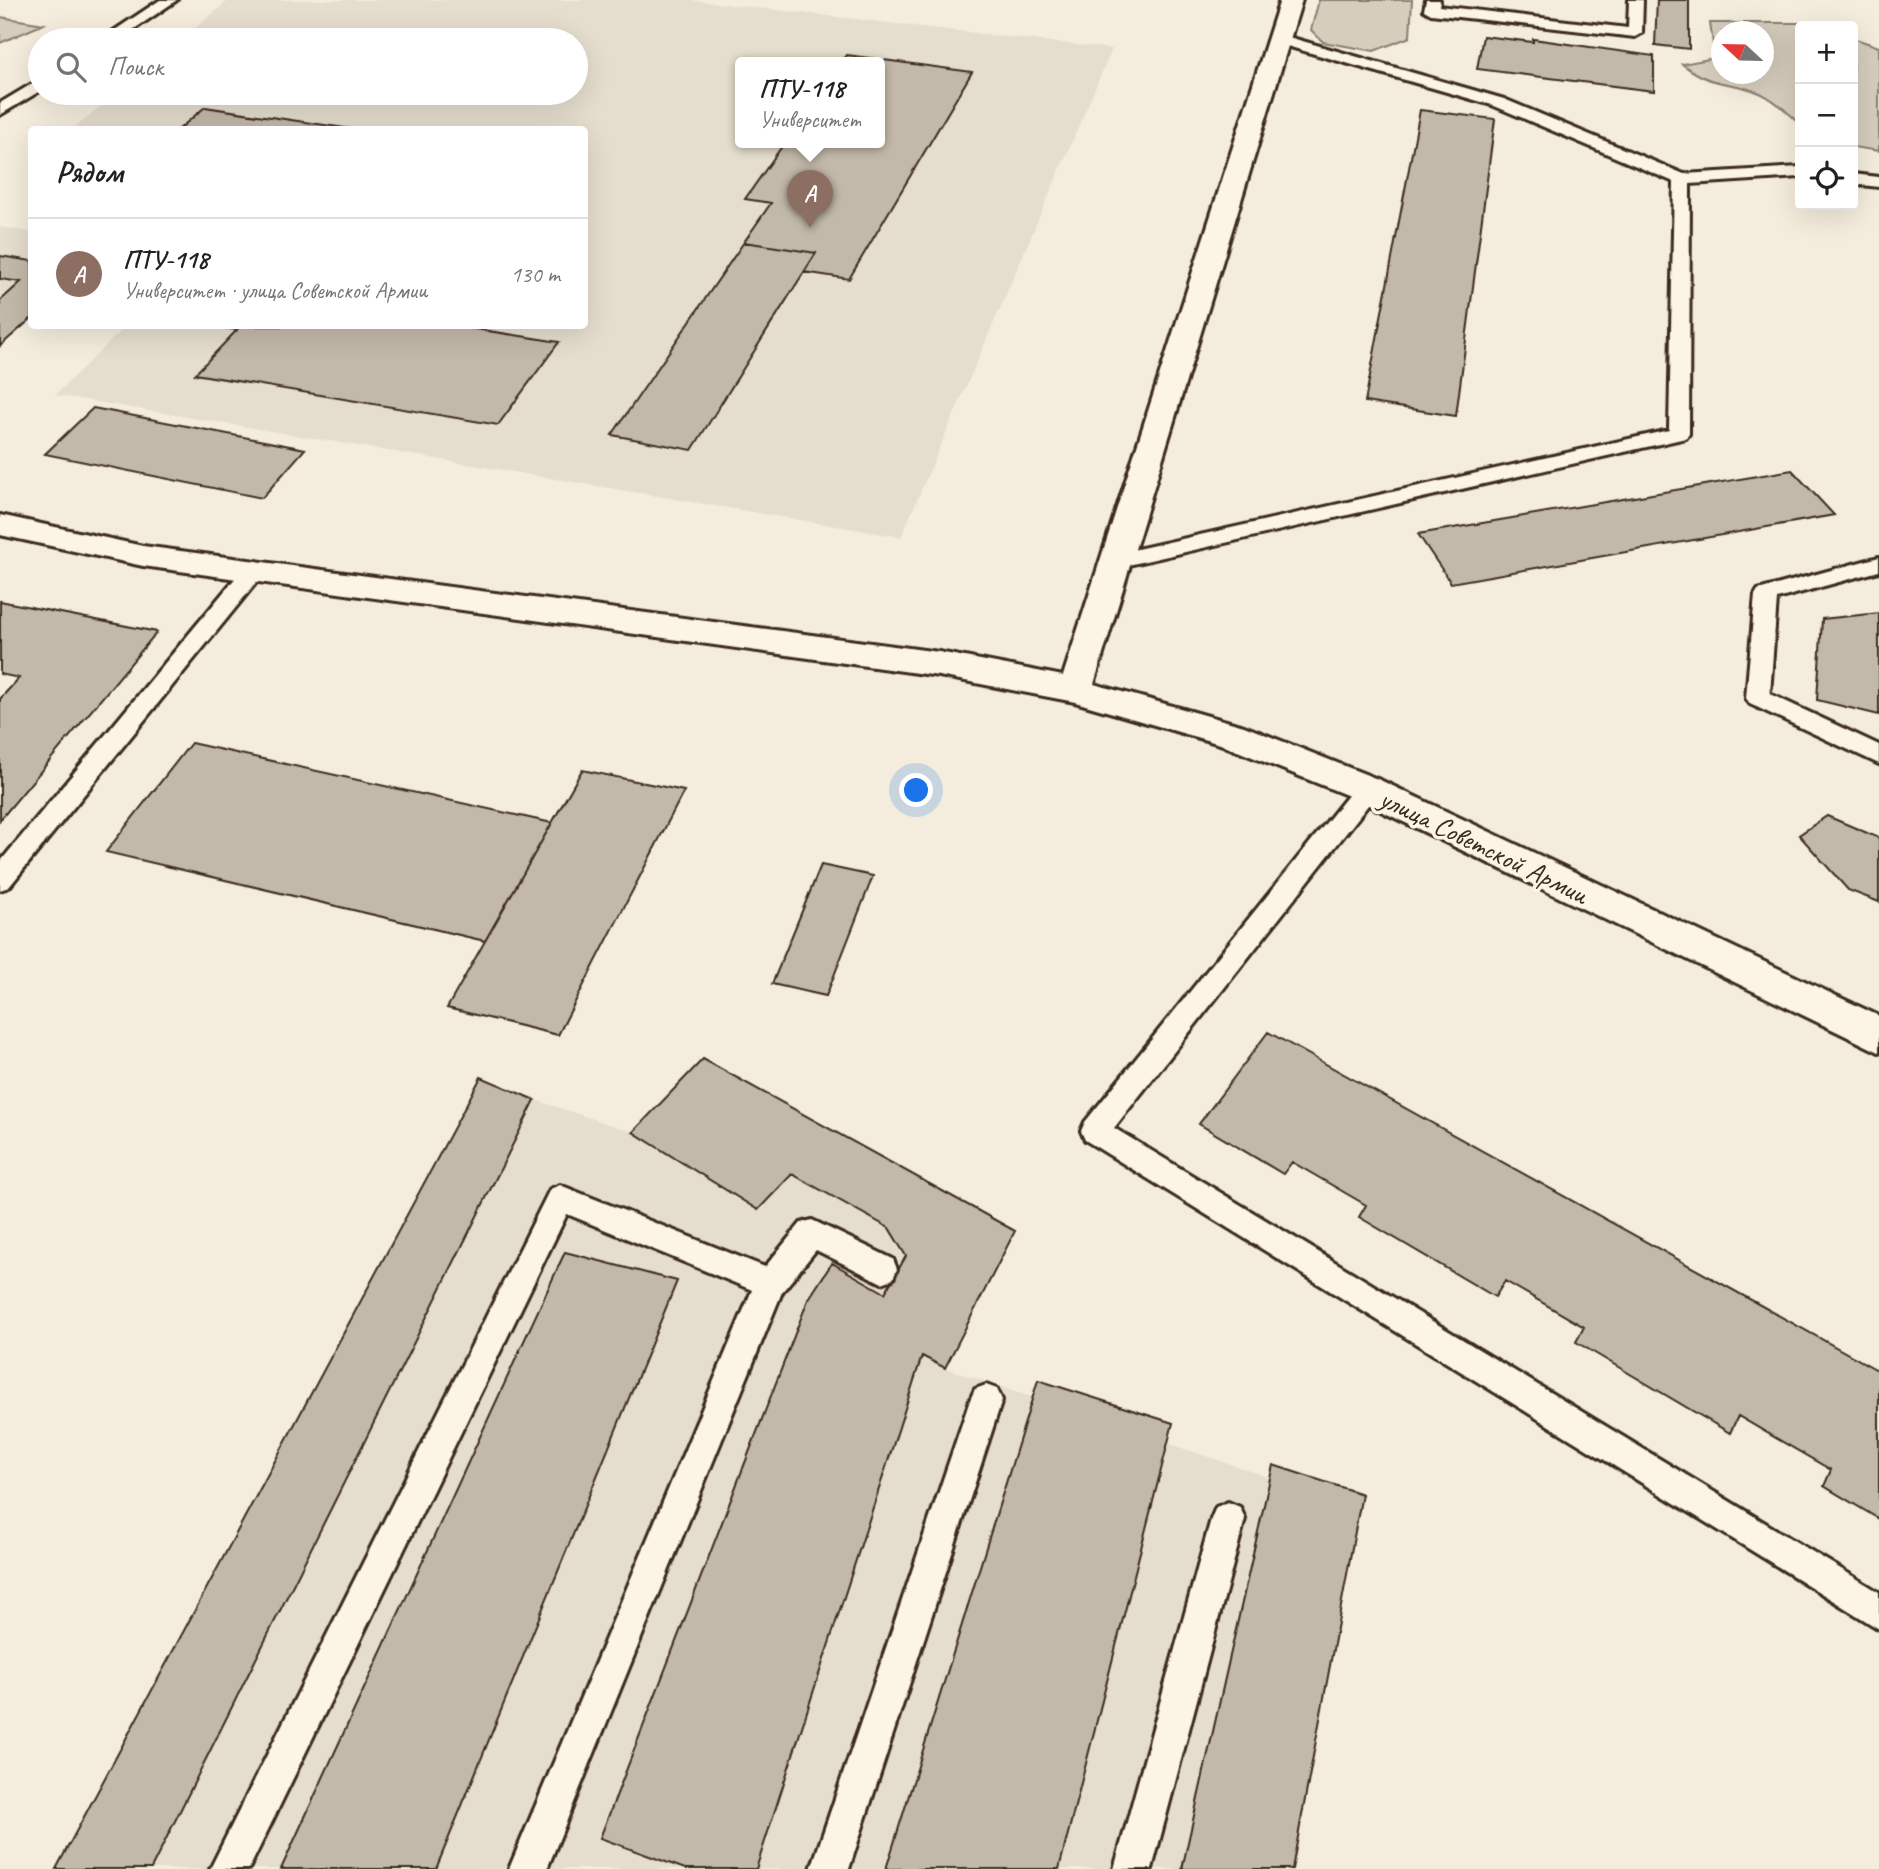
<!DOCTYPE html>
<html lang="ru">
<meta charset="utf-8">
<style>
:root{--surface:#fff;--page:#f2f2f2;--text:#202124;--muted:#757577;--line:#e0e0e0;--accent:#2563eb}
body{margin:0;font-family:Caveat,sans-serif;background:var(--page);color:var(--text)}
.controls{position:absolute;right:21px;top:21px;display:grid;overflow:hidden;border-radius:7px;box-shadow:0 7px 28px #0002}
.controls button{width:63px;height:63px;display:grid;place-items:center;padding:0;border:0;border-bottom:2px solid var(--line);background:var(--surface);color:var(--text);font:35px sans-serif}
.compass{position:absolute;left:1711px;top:21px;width:63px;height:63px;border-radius:50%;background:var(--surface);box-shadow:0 7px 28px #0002;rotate:292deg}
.you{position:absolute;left:917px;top:791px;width:24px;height:24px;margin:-18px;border:5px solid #fff;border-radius:50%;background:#1a73e8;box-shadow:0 0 0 10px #1a73e833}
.badge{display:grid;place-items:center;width:46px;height:46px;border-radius:50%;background:var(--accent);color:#fff;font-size:23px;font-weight:700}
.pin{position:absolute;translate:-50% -58px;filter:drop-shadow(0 2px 4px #0008)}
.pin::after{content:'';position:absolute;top:37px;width:24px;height:21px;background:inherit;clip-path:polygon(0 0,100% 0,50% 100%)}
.popup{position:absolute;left:735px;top:57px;width:150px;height:91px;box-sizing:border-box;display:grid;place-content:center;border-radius:7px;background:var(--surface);filter:drop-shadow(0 2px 5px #0005);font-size:23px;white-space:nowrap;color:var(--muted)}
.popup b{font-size:26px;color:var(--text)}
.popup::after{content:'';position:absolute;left:50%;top:100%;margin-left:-14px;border:14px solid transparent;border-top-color:var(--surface)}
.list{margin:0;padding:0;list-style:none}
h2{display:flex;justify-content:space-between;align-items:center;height:91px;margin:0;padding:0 28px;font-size:30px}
h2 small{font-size:23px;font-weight:400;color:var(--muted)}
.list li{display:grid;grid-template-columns:46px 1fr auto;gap:21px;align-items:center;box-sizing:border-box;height:112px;padding:0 28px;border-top:2px solid var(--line)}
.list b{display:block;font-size:26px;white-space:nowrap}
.list p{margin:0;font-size:23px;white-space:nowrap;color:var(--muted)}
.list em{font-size:23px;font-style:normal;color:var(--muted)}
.icon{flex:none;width:38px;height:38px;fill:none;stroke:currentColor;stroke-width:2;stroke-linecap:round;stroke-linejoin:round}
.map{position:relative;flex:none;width:1879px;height:1869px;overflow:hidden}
.search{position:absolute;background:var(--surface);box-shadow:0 7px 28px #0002;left:28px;top:28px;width:560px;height:77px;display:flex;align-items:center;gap:18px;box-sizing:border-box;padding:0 24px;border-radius:38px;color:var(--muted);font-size:26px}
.panel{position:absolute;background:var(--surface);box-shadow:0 7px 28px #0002;left:28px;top:126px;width:560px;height:203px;border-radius:7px}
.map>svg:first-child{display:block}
</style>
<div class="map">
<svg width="1879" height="1869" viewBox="0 0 1879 1869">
<rect width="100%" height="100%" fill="#f4eddd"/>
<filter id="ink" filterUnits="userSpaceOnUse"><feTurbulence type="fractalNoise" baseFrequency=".0143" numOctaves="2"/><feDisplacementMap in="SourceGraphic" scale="14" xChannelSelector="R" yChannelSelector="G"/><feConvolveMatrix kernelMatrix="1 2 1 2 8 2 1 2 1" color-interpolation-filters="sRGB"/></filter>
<g filter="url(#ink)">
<path fill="#e5ddce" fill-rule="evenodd" d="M229 0H691L1112 49 901 537 55 395 126 326H584V130L72 129 117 93H576V40H181ZM740 62H880V142H740Z
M0 227 32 232 31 318 0 346Z
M703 1059 1015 1231 945 1368 1360 1508 1280 1869H56L481 1077 535 1100 633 1132Z"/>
<path fill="#d6cdbd" stroke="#887c6e" stroke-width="2" fill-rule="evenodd" d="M1319 0H1412L1410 37 1374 51 1323 42 1311 30Z
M0 17 44 24 0 43Z
M1710 23H1815L1823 26H1800V124C1788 112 1775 100 1760 93 1730 80 1714 89 1682 64L1715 58ZM1722 32H1764V74H1722Z
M1853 38 1879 47V151L1853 147Z"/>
<path fill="#c3b9aa" stroke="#3b2a1e" stroke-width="2" d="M1657 0H1689V49L1655 45Z
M1483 36 1533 42V39L1654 56V91L1477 69Z
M847 55 972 72 849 279 804 272 816 253 744 242 771 203 745 199 785 142H880V62H842Z
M205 107 358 130H178Z
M1420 110 1495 119 1456 416 1365 402Z
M744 242 816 253 692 450 612 435Z
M0 256 32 261V318L0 346V301L21 282 0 279Z
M212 326H456L559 342 498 425 195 374 237 330Z
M93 408 305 449 262 498 45 454Z
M1792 470 1834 515 1451 583 1418 534Z
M0 601 157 632 0 820V699L19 678 0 674Z
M1879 613V715L1817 700 1822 619Z
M191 743 552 823 485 941 106 852Z
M582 770 684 791 558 1035 447 1008Z
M1827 816 1879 838V902L1848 890 1799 835Z
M821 865 873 876 826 996 772 984Z
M1268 1032 1879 1371V1519L1824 1486 1831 1470 1738 1416 1730 1433 1576 1342 1584 1327 1505 1281 1495 1297 1359 1217 1366 1205 1292 1162 1283 1174 1199 1124Z
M703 1059 1015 1231 945 1368 922 1356 756 1869H685L600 1838 808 1300 832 1263 885 1293 906 1256 889 1228 792 1174 758 1210 633 1132Z
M481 1077 535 1100 151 1869H56Z
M565 1252 677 1281 436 1869H281Z
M1038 1380 1173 1423 1059 1869H886Z
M1273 1465 1362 1494 1292 1869H1182Z"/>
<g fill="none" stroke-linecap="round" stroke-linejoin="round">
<defs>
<path id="service" d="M160 0H177L118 40H100Z
M1426 0H1440L1439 6 1628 28 1629 0H1643L1642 33 1635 37 1431 14 1424 10Z
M1278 34 1504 99 1684 174 1800 167V177L1690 184 1689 434 1686 438 1115 568 1107 566 1104 561 1107 556 1115 554 1669 430 1674 182 1492 105 1273 42 1270 39Z
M40 79V91L0 115V103Z
M1853 174 1879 177V187L1853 184Z
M1879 557V571L1777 599 1770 694 1879 745V764L1750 704 1746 698 1755 595 1758 590Z
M255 562 266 569 263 574 9 887 0 890V862L247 564Z
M1367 780 1376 783 1379 789 1376 795 1114 1128 1879 1592V1629L1085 1140 1081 1131 1085 1122 1358 783Z
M560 1185 765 1267 801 1223 812 1220 893 1259 897 1269 893 1279 882 1283 816 1250 782 1292 547 1869H509L752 1290 567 1214 249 1869H210L550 1189Z
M986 1385 997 1389 1002 1400 849 1869H811L970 1400 975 1389Z
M1228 1502 1240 1507 1245 1519 1152 1869H1114L1211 1519 1216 1507Z"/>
<path id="minor" d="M1280 0H1302L1094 684 1244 726 1380 780 1879 1016V1052L1354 798 1220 744 1075 702 939 676 143 566 0 535V515L143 546 939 652 1063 676Z"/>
</defs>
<use href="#service" stroke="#3b2a1e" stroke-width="6"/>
<use href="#minor" stroke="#3b2a1e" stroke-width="6"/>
<use href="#service" fill="#fcf5e5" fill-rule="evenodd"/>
<use href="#minor" fill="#fcf5e5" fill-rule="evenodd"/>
</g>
</g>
<g text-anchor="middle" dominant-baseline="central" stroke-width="7" stroke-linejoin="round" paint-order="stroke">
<g font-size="28" fill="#3b2a1e" stroke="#fcf5e5">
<text transform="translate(1484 846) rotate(26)">улица Советской Армии</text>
</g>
</g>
</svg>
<div class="controls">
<button>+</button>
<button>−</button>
<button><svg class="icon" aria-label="locate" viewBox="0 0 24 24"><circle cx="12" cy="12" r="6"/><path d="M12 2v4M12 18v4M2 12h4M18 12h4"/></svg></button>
</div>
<svg class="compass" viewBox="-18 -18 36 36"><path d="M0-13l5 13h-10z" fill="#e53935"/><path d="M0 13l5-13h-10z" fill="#757577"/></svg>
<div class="you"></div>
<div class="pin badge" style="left:810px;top:228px;background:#8d6e63">A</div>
<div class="popup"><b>ПТУ-118</b>Университет</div>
<div class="search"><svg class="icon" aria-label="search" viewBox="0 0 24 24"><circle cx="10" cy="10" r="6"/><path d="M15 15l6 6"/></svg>Поиск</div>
<section class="panel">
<h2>Рядом<small></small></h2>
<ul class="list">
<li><span class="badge" style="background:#8d6e63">A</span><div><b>ПТУ-118</b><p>Университет · улица Советской Армии</p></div><em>130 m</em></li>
</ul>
</section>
</div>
